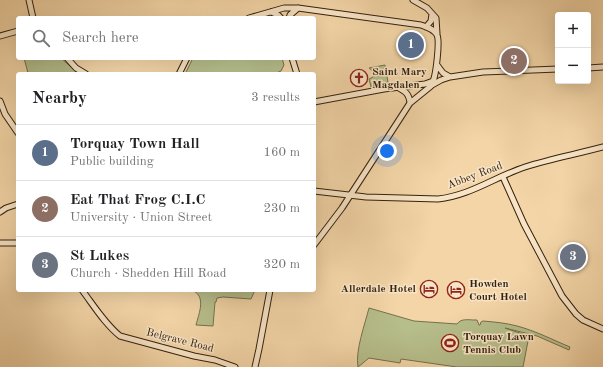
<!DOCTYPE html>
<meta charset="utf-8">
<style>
:root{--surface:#fff;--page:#f2f2f2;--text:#202124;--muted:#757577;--line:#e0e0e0;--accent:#1a73e8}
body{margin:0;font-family:"Old Standard TT",serif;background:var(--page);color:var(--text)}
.controls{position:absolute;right:12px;top:12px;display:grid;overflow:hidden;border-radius:4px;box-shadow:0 4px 16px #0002}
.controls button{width:36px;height:36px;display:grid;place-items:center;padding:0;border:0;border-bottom:1px solid var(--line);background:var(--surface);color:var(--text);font:20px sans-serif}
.you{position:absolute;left:387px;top:151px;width:14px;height:14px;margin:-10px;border:3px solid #fff;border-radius:50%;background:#1a73e8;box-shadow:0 0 0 6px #1a73e833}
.badge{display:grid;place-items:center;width:26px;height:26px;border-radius:50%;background:var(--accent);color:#fff;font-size:13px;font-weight:700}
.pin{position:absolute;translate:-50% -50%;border:2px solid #fff;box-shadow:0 1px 4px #0006}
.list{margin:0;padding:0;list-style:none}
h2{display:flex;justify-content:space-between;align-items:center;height:52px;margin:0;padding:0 16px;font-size:17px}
h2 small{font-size:13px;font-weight:400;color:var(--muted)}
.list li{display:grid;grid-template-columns:26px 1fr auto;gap:12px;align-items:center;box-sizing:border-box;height:56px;padding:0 16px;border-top:1px solid var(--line)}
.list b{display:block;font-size:15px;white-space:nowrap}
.list p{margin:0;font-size:13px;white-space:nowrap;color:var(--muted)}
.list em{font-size:13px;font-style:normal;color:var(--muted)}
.icon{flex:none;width:22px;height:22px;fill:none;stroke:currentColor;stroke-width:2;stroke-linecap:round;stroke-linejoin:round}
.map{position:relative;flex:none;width:603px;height:367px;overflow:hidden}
.search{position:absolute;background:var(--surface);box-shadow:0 4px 16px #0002;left:16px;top:16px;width:300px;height:44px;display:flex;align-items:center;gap:10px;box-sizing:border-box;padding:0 14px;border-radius:4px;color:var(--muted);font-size:15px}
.panel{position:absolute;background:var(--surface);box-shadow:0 4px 16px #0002;left:16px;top:72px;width:300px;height:220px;border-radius:4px}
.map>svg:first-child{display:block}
</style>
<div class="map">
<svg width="603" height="367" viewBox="0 0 603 367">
<rect width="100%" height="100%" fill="#f3d5a7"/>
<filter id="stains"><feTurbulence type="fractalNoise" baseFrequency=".005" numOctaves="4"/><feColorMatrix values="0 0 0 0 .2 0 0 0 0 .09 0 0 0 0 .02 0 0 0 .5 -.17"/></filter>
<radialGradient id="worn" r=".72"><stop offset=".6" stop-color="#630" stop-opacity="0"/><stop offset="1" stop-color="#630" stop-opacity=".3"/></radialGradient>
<path fill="#b6be8b" stroke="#76704c" d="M24 58H61L79 74H30L28 73Z
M193 58H282L284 65 281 71 274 74H185Z
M385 65 388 82 371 87 369 79 373 77 374 72 369 68Z
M191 290H255L251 299 223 297 217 298 216 302H215L213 326 196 325C199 313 207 295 191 290Z
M369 308 414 321 457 324C461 318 469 320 475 320H477L479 325H480L481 322 483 321C495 322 506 323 517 326 536 331 553 340 570 347L569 350 537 336 505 328 529 336 523 367H457L401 359 400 363 369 358 358 367C355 351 365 324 369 308Z"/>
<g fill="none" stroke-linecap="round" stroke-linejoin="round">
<defs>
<path id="secondary" d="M29 0 33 18
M413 0 427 8 436 18 437 34
M271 12 278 15 281 18
M249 18 284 8H298L421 25C427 27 434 29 437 35 440 41 436 75 433 81L425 84 384 89 314 102
M289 18 290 15 298 8
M426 27 431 21 432 14
M0 36 18 31
M67 58 76 68 86 74
M292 58 297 74
M437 65 443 73 450 77 483 72 558 69
M588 68 603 67
M179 74 187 58
M432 85 441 80 450 77
M399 88C406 92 409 94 410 103
M0 101 5 114 18 133
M503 177 524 224 562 296 576 314 583 320 603 329
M314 191 366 197 438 199C469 196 495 177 525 167 550 159 577 154 603 147
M0 212 6 208 18 204
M0 243H18
M314 245 342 208 410 103 431 86 433 81
M82 290C94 306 105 324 120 336L194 356 215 360 235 367
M255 367 259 349 270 290"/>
</defs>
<use href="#secondary" stroke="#35210c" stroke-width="7"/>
<use href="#secondary" stroke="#f7e4c6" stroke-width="5"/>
</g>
<defs>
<symbol id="church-ring" viewBox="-11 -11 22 22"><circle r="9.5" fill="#f7e4c6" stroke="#8f2418" stroke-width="1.5"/><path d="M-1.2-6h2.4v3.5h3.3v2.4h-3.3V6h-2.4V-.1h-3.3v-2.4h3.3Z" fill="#8f2418"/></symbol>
<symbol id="hotel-ring" viewBox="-11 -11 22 22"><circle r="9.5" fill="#f7e4c6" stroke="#8f2418" stroke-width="1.5"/><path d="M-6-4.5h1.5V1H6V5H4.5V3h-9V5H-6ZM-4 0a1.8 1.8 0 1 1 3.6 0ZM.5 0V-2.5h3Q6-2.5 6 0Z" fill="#8f2418"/></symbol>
<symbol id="stadium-ring" viewBox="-11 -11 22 22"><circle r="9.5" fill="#f7e4c6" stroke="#8f2418" stroke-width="1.5"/><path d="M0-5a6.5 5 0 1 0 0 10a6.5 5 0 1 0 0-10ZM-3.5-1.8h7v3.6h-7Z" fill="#8f2418"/></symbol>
</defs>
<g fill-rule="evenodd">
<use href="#church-ring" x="349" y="68" width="20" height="20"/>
<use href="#hotel-ring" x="419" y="279" width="20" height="20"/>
<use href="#hotel-ring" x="446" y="280" width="20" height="20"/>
<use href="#stadium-ring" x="440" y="333" width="20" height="20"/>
</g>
<g text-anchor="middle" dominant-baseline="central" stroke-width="3" stroke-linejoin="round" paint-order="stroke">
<g font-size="11" font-weight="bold" fill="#35210c" stroke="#f7e4c6" text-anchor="start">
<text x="372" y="72">Saint Mary<tspan x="372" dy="13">Magdalen</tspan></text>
<text x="469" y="284">Howden<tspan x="469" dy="13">Court Hotel</tspan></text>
<text x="416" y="289" text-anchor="end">Allerdale Hotel</text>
<text x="463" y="337">Torquay Lawn<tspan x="463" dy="13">Tennis Club</tspan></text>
</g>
<g font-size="11" fill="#35210c" stroke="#f7e4c6">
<text transform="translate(475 176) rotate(-21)">Abbey Road</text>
<text transform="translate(180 341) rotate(14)">Belgrave Road</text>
</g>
</g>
<rect width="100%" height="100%" filter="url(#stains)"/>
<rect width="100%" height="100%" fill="url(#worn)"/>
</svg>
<div class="controls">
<button>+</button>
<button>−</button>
</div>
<div class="you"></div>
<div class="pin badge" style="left:411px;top:45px;background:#5c6f8a">1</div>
<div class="pin badge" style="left:514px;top:61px;background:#8d6e63">2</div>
<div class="pin badge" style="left:573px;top:257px;background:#6b7280">3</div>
<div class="search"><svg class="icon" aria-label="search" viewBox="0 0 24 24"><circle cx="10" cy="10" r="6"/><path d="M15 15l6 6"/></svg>Search here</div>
<section class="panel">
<h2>Nearby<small>3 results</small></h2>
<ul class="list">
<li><span class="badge" style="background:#5c6f8a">1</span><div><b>Torquay Town Hall</b><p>Public building</p></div><em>160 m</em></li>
<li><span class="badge" style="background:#8d6e63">2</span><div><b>Eat That Frog C.I.C</b><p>University · Union Street</p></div><em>230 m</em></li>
<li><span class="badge" style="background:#6b7280">3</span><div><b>St Lukes</b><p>Church · Shedden Hill Road</p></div><em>320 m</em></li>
</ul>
</section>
</div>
